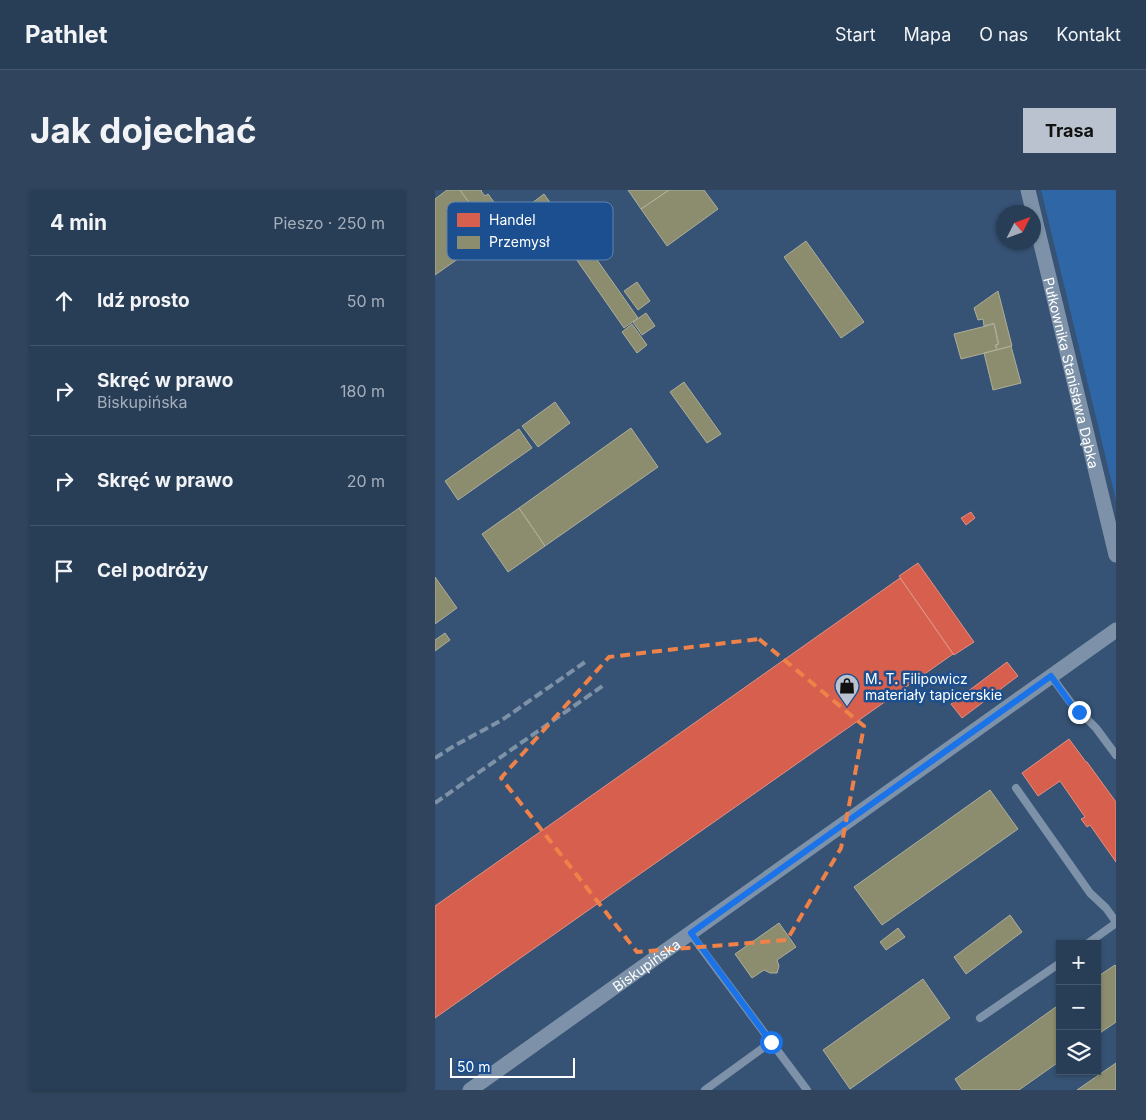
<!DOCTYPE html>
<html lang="pl">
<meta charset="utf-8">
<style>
:root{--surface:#283e57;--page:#30455d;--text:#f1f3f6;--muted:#a5aeba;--line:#44576d;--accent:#b9c2ce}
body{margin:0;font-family:Inter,sans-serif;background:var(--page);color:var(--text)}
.controls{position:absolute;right:15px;bottom:15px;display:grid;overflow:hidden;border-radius:0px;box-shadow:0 1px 4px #0004}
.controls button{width:45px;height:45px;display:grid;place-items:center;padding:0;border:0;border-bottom:1px solid var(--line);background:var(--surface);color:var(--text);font:25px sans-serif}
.compass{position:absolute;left:561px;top:15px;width:45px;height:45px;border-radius:50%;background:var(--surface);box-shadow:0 1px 4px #0004;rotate:48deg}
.scale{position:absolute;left:15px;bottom:12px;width:125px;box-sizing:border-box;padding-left:5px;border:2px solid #fff;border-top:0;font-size:14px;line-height:18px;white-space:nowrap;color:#fff;-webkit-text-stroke:4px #1b4f8f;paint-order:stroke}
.stop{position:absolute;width:15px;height:15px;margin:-11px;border:4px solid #1a73e8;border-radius:50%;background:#fff}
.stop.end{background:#1a73e8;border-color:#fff;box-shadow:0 1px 5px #0008}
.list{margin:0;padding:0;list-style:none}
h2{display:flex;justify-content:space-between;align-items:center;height:65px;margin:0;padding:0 20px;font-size:21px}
h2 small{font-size:16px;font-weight:400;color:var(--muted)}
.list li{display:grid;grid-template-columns:32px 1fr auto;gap:15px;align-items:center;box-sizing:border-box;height:90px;padding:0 20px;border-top:1px solid var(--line)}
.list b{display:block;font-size:19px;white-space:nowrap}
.list p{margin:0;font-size:16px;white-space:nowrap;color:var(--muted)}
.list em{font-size:16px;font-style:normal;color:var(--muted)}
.icon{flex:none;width:28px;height:28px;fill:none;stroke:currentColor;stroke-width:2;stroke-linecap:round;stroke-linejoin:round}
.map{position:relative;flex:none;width:681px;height:900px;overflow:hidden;border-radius:0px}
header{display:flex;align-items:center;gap:30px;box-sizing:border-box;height:70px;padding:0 25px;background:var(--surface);border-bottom:1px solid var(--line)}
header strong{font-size:24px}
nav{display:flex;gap:28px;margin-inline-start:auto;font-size:18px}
.intro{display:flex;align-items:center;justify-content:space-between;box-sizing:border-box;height:120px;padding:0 30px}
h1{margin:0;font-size:35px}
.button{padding:12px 22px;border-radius:0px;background:var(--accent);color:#111;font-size:18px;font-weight:700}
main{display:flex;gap:30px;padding:0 30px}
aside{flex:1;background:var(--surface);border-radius:0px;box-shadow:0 1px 4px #0004}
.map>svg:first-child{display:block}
</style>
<header>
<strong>Pathlet</strong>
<nav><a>Start</a><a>Mapa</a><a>O nas</a><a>Kontakt</a></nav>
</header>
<div class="intro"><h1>Jak dojechać</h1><a class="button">Trasa</a></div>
<main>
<aside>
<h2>4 min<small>Pieszo · 250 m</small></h2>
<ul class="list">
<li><svg class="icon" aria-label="ahead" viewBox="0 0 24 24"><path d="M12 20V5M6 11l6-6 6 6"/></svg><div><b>Idź prosto</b></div><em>50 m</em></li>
<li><svg class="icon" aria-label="right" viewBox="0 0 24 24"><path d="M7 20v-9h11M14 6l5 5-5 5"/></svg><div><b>Skręć w prawo</b><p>Biskupińska</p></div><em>180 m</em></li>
<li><svg class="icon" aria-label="right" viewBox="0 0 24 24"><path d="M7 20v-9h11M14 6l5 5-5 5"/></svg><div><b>Skręć w prawo</b></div><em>20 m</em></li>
<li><svg class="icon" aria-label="arrive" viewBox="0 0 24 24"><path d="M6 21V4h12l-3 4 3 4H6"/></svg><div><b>Cel podróży</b></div></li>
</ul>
</aside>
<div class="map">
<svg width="681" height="900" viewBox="0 0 681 900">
<rect width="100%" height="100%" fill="#365274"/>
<path fill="#2f66a5" d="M606 0H681V310Z"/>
<path fill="#d6604d" stroke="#e29082" d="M536 322 540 328 531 335 526 328Z
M483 373 539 452 519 465 464 386Z
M465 388 518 464 0 828V716Z
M572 472 583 486 527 528 516 514Z
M634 549 651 572H652L681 612V672L655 635 652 637 646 629 650 627 625 591 603 606 587 583Z"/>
<path fill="#8c8c6e" stroke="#aeae9a" d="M12 0H25L57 45 0 85V9Z
M25 0H47L46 1 50 6 53 4 78 38 61 50Z
M193 0H234L206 19Z
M234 0H269L283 19 232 56 206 19Z
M109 4 117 15 104 24 97 13Z
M122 12 129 23 117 32 109 21Z
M129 23 203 128 189 138 116 33Z
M371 51 429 132 406 148 349 67Z
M202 92 215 111 203 120 189 101Z
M563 101 577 156 562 160 561 155 564 154 559 133 549 136 548 129 543 130 539 118Z
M211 123 220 136 207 145 198 132Z
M197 134 212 155 202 163 187 142Z
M559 134 563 154 560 155 562 160 526 169 519 144Z
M576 156 586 193 558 200 549 163Z
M249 192 286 244 272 253 235 202Z
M120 212 135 233 103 257 87 236Z
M196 238 223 277 110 356 84 318Z
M84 239 97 258 23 310 10 291Z
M84 318 110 356 73 382 47 344Z
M0 387 22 418 0 434Z
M10 443 15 450 0 461V450Z
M555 600 583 639 447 735 419 697Z
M575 725 587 742 531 784 519 767Z
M344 733 361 757 342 770 344 776 342 783H335L329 780 317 788 300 764Z
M463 738 470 747 451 760 445 752Z
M680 775 681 776V832L662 845V787Z
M488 789 515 828 415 899 388 860Z
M625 814V871L584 900H527L520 889Z
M681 873V900H642Z"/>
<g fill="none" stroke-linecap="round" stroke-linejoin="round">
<path stroke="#7d92a8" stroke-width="8" d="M616 486 636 513 661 538 681 565
M581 598 655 703 671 718 681 732
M255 743 372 900
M652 754 681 733
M545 828 625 773
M270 900 336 852"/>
<g stroke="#7d92a8" stroke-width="15">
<path id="s1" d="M593 0 681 365"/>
<path id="s2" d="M35 900 681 440"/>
</g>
<path stroke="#7e92a7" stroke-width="4" stroke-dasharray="9 4" stroke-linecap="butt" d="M0 568 19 556 67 530 153 470
M0 613 169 495"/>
</g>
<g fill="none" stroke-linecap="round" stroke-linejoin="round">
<path stroke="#1a73e8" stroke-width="6" d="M336 852 256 743 616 486 636 514 644 522"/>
</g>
<path fill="none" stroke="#ee8249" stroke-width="4" stroke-dasharray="10 6" stroke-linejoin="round" d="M324 449 429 536 406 658 352 750 202 762 66 588 174 467Z"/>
<defs>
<symbol id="shop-pin" viewBox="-11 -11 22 30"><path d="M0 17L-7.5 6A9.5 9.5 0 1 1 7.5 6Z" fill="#b9c2ce" stroke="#1b4f8f"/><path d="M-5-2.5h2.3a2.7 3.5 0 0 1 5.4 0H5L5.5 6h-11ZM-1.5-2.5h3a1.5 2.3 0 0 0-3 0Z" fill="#111"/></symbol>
</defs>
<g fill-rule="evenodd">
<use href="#shop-pin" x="398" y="482" width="28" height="38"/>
</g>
<g text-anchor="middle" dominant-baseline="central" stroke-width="5" stroke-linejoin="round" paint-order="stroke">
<g font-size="14" fill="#fff" stroke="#1b4f8f">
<text stroke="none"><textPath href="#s1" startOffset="188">Pułkownika Stanisława Dąbka</textPath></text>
<text stroke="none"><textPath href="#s2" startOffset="216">Biskupińska</textPath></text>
</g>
<g font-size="14" fill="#fff" stroke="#1b4f8f" text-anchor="start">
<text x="430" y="488">M. T. Filipowicz<tspan x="430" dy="16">materiały tapicerskie</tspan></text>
</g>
</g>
<rect x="12" y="12" width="166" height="58" rx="8" fill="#1b4f8f" stroke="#5f84b1" stroke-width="1"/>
<rect x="22" y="23" width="23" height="14" fill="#d6604d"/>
<rect x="22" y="46" width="23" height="13" fill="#8c8c6e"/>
<g font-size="14" fill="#fff">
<text x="54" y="35">Handel</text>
<text x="54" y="57">Przemysł</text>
</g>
</svg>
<div class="controls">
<button>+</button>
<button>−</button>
<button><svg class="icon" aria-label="layers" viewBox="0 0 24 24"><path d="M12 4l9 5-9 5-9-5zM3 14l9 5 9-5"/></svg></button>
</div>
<svg class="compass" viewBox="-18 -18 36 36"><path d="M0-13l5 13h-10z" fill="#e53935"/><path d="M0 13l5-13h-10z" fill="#a5aeba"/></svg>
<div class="scale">50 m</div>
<div class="stop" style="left:336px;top:852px"></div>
<div class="stop end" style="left:644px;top:522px"></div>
</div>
</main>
